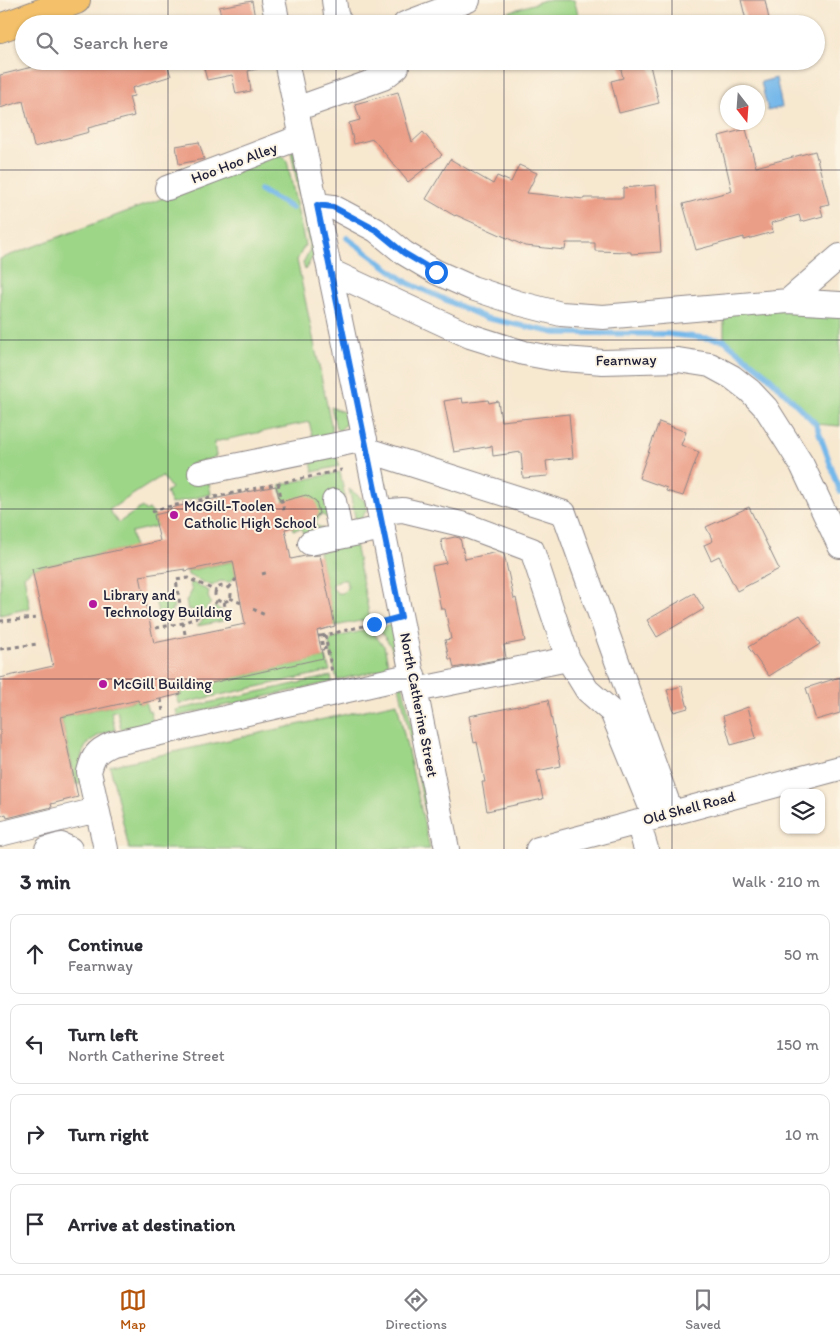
<!DOCTYPE html>
<meta charset="utf-8">
<style>
:root{--surface:#fff;--page:#f7f7f7;--text:#2b2b33;--muted:#7c7c81;--line:#e1e1e2;--accent:#b45309}
body{margin:0;font-family:Itim,sans-serif;background:var(--page);color:var(--text)}
.controls{position:absolute;right:15px;bottom:15px;display:grid;overflow:hidden;border-radius:10px;box-shadow:0 1px 4px #0004}
.controls button{width:45px;height:45px;display:grid;place-items:center;padding:0;border:0;border-bottom:1px solid var(--line);background:var(--surface);color:var(--text);font:25px sans-serif}
.compass{position:absolute;left:720px;top:85px;width:45px;height:45px;border-radius:50%;background:var(--surface);box-shadow:0 1px 4px #0004;rotate:163deg}
.stop{position:absolute;width:15px;height:15px;margin:-11px;border:4px solid #1a73e8;border-radius:50%;background:#fff}
.stop.end{background:#1a73e8;border-color:#fff;box-shadow:0 1px 5px #0008}
.list{margin:0;padding:0;list-style:none}
h2{display:flex;justify-content:space-between;align-items:center;height:65px;margin:0;padding:0 20px;font-size:21px}
h2 small{font-size:16px;font-weight:400;color:var(--muted)}
.list li{display:grid;grid-template-columns:32px 1fr auto;gap:15px;align-items:center;box-sizing:border-box;height:80px;margin:0 10px 10px;padding:0 10px;border:1px solid var(--line);border-radius:10px}
.list b{display:block;font-size:19px;white-space:nowrap}
.list p{margin:0;font-size:16px;white-space:nowrap;color:var(--muted)}
.list em{font-size:16px;font-style:normal;color:var(--muted)}
.icon{flex:none;width:28px;height:28px;fill:none;stroke:currentColor;stroke-width:2;stroke-linecap:round;stroke-linejoin:round}
.map{position:relative;flex:none;width:840px;height:849px;overflow:hidden}
.search{position:absolute;background:var(--surface);box-shadow:0 1px 4px #0004;left:15px;right:15px;top:15px;height:55px;display:flex;align-items:center;gap:12px;box-sizing:border-box;padding:0 18px;border-radius:28px;color:var(--muted);font-size:19px}
.sheet{height:425px;background:var(--surface)}
nav{display:flex;justify-content:space-around;align-items:center;box-sizing:border-box;height:70px;border-top:1px solid var(--line);background:var(--surface);font-size:14px;color:var(--muted)}
nav a{display:grid;justify-items:center;gap:2px}
nav .on{color:var(--accent)}
.map>svg:first-child{display:block}
</style>
<div class="map">
<svg width="840" height="849" viewBox="0 0 840 849">
<rect width="100%" height="100%" fill="#fcf5e5"/>
<filter id="ink" filterUnits="userSpaceOnUse"><feTurbulence type="fractalNoise" baseFrequency=".02" numOctaves="2"/><feDisplacementMap in="SourceGraphic" scale="10" xChannelSelector="R" yChannelSelector="G"/><feConvolveMatrix kernelMatrix="1 2 1 2 8 2 1 2 1" color-interpolation-filters="sRGB"/></filter>
<filter id="wash" filterUnits="userSpaceOnUse"><feTurbulence type="fractalNoise" baseFrequency=".0096" numOctaves="4" result="noise"/><feDisplacementMap in="SourceGraphic" scale="20" xChannelSelector="R" yChannelSelector="G"/><feGaussianBlur stdDeviation="1.12" result="paint"/><feColorMatrix in="noise" values="0 0 0 0 0 0 0 0 0 0 0 0 0 0 0 0 0 1.4 0 .05"/><feComposite in="paint" operator="in"/></filter>
<g filter="url(#wash)">
<rect width="100%" height="100%" fill="#f7e8d0"/>
<path fill="#9ed688" stroke="#607c62" fill-rule="evenodd" d="M545 0H574L581 24H509L505 13Z
M291 151H294L315 253 305 270 303 263 310 249Z
M281 154 287 161 305 245 297 260 333 434 313 438 309 422 214 442 216 456 213 458 191 464 195 482 207 481 209 484 211 494 171 504 166 492 171 488 162 476 109 510 118 523 142 507 145 511 149 509 154 515 157 526 131 532 134 547 32 569 24 576 30 608 0 615V259Z
M840 304V426L816 424 766 374 724 340V307Z
M331 407 348 414 346 424 339 431 336 428Z
M336 452 339 466 313 472 311 461Z
M340 472 345 497 326 501 329 519 321 514 315 525 323 528 303 534 302 528 293 530 291 520 302 526 313 523 317 514 284 503 280 485Z
M349 489 365 501 367 509 362 518 356 521Z
M355 544 370 619 335 626 319 552ZM340 580H346L348 587C345 592 343 594 337 593L332 587 334 583Z
M249 558 251 567 235 570 236 576 230 582 220 581 212 586 188 575 187 571Z
M189 581 209 591 208 597 211 603 202 613 194 615 192 609 188 610 186 601 192 591Z
M164 597 173 603 174 608 171 609 172 614 164 616 165 620 160 622 155 599Z
M215 607 221 610 223 621 197 626Z
M392 625 399 665 396 666 391 646 378 628Z
M372 629 373 634 384 646 389 668 337 680 329 643 332 638Z
M326 657 330 671 179 704 177 695H181L180 690Z
M331 676 332 682 178 716 176 710Z
M399 685 403 686 438 849H433Z
M138 700 139 704 145 702 148 711H150L153 722 121 729 117 710 111 712 115 730C84 737 77 753 81 784H76L61 717Z
M397 703 430 849H129L110 766Z"/>
<path fill="#75b8ea" stroke="#4c6d92" d="M776 78 782 107 768 111 761 82Z"/>
<g fill="none" stroke-linecap="round" stroke-linejoin="round">
<path stroke="#75b8ea" stroke-width="5.5" d="M260 190 292 208
M347 238 408 283 486 318 556 333 667 334 724 340 766 374 816 424 840 491"/>
</g>
<g id="blocks">
<path fill="#eb9e87" fill-rule="evenodd" d="M741 0H765L770 24H747Z
M252 1 256 24H223L219 7Z
M56 61H166L171 76 132 88 134 96 129 97 134 116 88 128 89 132 34 147 23 101 0 108V75Z
M202 61H264L265 67 248 71 251 91 236 94 232 75 207 80Z
M619 61H649L659 103 619 113 611 81 623 78Z
M398 92 412 142 423 132 442 155 408 182 373 139 354 144 349 123 360 120 355 104Z
M746 129 756 167 815 151 829 204 820 206 823 216 801 222 799 215 771 223 773 232 744 240V237L696 250 683 204 732 191 719 136Z
M199 142 204 159 179 164 176 146Z
M450 159 493 184 497 176 511 182 519 165 537 173 527 193 584 199V198H623V188L656 185 661 252 631 254V252L595 251V243H566L565 250 525 246 456 215 455 216 426 199Z
M462 398 463 403 488 400 489 403 498 401 501 421 569 414 573 458 546 461 548 476 523 478 521 452 493 456 492 446 454 452 444 401Z
M659 422 686 432 681 445 699 452 683 496 666 491 667 488 639 478Z
M276 486 280 502 306 495 316 501 319 513 312 522 285 529 291 559 305 556 320 555 335 626 317 631 323 658 180 690 181 694 139 704 138 700 61 717 78 797 51 804 52 807 7 818 6 814 0 816V678L53 666 32 569 160 541 154 515 171 511 170 508ZM233 561 245 624 154 643 140 576 185 569V571Z
M749 507 779 569 737 591 719 556 711 560 704 545 713 541 706 527Z
M455 537 460 538 465 559 498 552 504 554 514 599 516 598 525 641 504 645 506 658 454 668 452 659H449L445 640 451 639 445 609H441L432 566 446 563 441 540Z
M694 593 704 609 657 637 647 620Z
M800 615 820 644 769 676 748 647Z
M840 677V713L816 720 806 688Z
M682 686 688 708 674 712 667 690Z
M548 700 561 766 537 771 543 799 487 811 482 782H485L477 742 474 743 469 716Z
M748 707 756 738 731 745 723 716Z"/>
</g>
</g>
<g filter="url(#ink)">
<use href="#blocks" fill-opacity="0" stroke="#8c8586" stroke-width="1"/>
<g fill="none" stroke-linecap="round" stroke-linejoin="round">
<defs>
<path id="minor" d="M273 0 278 24
M334 0 336 15 341 24
M405 24 468 0
M286 61 367 450 447 849
M296 109 383 78 397 67V61
M167 188 301 137
M317 205 333 207 376 230 404 253 436 272 472 288 518 303 561 314 603 317 788 301 840 304
M330 271 470 336 524 353 551 358 603 362 678 360 710 365 732 377 750 391 766 408 802 465 840 546
M788 301 840 256
M367 450 564 513 671 812
M200 473 365 439
M334 501 341 536
M380 512 403 510 465 525 532 550 568 659 587 690 612 712 655 817
M310 543 383 528
M416 690 568 659
M638 822 646 849
M0 834 97 810
M47 849 61 845 70 849
M106 849 89 772C93 756 96 751 112 744L413 675
M538 849 840 768"/>
<path id="major" d="M0 28 76 0"/>
</defs>
<use href="#minor" stroke="#8c8586" stroke-width="26"/>
<use href="#major" stroke="#8c8586" stroke-width="30"/>
<path stroke="#8c8586" stroke-width="3" stroke-dasharray="4 4" stroke-linecap="butt" d="M278 483 284 511
M152 512 162 508 342 470
M262 574 269 572
M215 594a8 8 0 1 1 16 0a8 8 0 1 1-16 0Z
M229 588 236 579
M230 598 241 603
M224 602 229 624
M253 609 267 616
M0 621 38 618
M156 628 183 623 176 580 188 578 216 591
M185 634 183 623 204 614 218 600
M325 635 332 672
M318 636H321L323 649 327 648
M321 636 381 622
M0 649 37 644
M161 699 163 712"/>
<use href="#minor" stroke="#fff" stroke-width="24"/>
<use href="#major" stroke="#f4c16a" stroke-width="28"/>
</g>
</g>
<g fill="none" stroke-linecap="round" stroke-linejoin="round" filter="url(#ink)">
<path stroke="#1a73e8" stroke-width="6" d="M374 624 401 617 317 205 333 207 376 230 404 253 436 272"/>
</g>
<path fill="none" stroke="#22223b" stroke-width="1" stroke-opacity="0.55" d="M168 0V24M336 0V24M504 0V24M672 0V24M168 61V849M336 61V849M504 61V849M672 61V849M0 170H840M0 340H840M0 509H840M0 679H840"/>
<g fill="#b5179e" stroke="#fcf5e5" stroke-width="2">
<circle cx="174" cy="515" r="5"/>
<circle cx="93" cy="604" r="5"/>
<circle cx="103" cy="684" r="5"/>
</g>
<g text-anchor="middle" dominant-baseline="central" stroke-width="4" stroke-linejoin="round" paint-order="stroke">
<g font-size="15" fill="#22223b" stroke="#fcf5e5">
<text transform="translate(234 163) rotate(-21)">Hoo Hoo Alley</text>
<text transform="translate(626 360) rotate(-1)">Fearnway</text>
<text transform="translate(419 705) rotate(79)">North Catherine Street</text>
<text transform="translate(689 808) rotate(-15)">Old Shell Road</text>
</g>
<g font-size="15" fill="#22223b" stroke="#fcf5e5" text-anchor="start">
<text x="184" y="506">McGill-Toolen<tspan x="184" dy="17">Catholic High School</tspan></text>
<text x="103" y="595">Library and<tspan x="103" dy="17">Technology Building</tspan></text>
<text x="113" y="684">McGill Building</text>
</g>
</g>
</svg>
<div class="controls">
<button><svg class="icon" aria-label="layers" viewBox="0 0 24 24"><path d="M12 4l9 5-9 5-9-5zM3 14l9 5 9-5"/></svg></button>
</div>
<svg class="compass" viewBox="-18 -18 36 36"><path d="M0-13l5 13h-10z" fill="#e53935"/><path d="M0 13l5-13h-10z" fill="#7c7c81"/></svg>
<div class="stop" style="left:436px;top:272px"></div>
<div class="stop end" style="left:374px;top:624px"></div>
<div class="search"><svg class="icon" aria-label="search" viewBox="0 0 24 24"><circle cx="10" cy="10" r="6"/><path d="M15 15l6 6"/></svg>Search here</div>
</div>
<section class="sheet">
<h2>3 min<small>Walk · 210 m</small></h2>
<ul class="list">
<li><svg class="icon" aria-label="ahead" viewBox="0 0 24 24"><path d="M12 20V5M6 11l6-6 6 6"/></svg><div><b>Continue</b><p>Fearnway</p></div><em>50 m</em></li>
<li><svg class="icon" aria-label="left" viewBox="0 0 24 24"><path d="M17 20v-9H6M10 6l-5 5 5 5"/></svg><div><b>Turn left</b><p>North Catherine Street</p></div><em>150 m</em></li>
<li><svg class="icon" aria-label="right" viewBox="0 0 24 24"><path d="M7 20v-9h11M14 6l5 5-5 5"/></svg><div><b>Turn right</b></div><em>10 m</em></li>
<li><svg class="icon" aria-label="arrive" viewBox="0 0 24 24"><path d="M6 21V4h12l-3 4 3 4H6"/></svg><div><b>Arrive at destination</b></div></li>
</ul>
</section>
<nav>
<a class="on"><svg class="icon" aria-label="map" viewBox="0 0 24 24"><path d="M3 6l6-2 6 2 6-2v14l-6 2-6-2-6 2zM9 4v14M15 6v14"/></svg>Map</a>
<a><svg class="icon" aria-label="directions" viewBox="0 0 24 24"><path d="M12 3l9 9-9 9-9-9zM9 14v-3h6M13 9l2 2-2 2"/></svg>Directions</a>
<a><svg class="icon" aria-label="saved" viewBox="0 0 24 24"><path d="M7 4h10v16l-5-4-5 4z"/></svg>Saved</a>
</nav>
